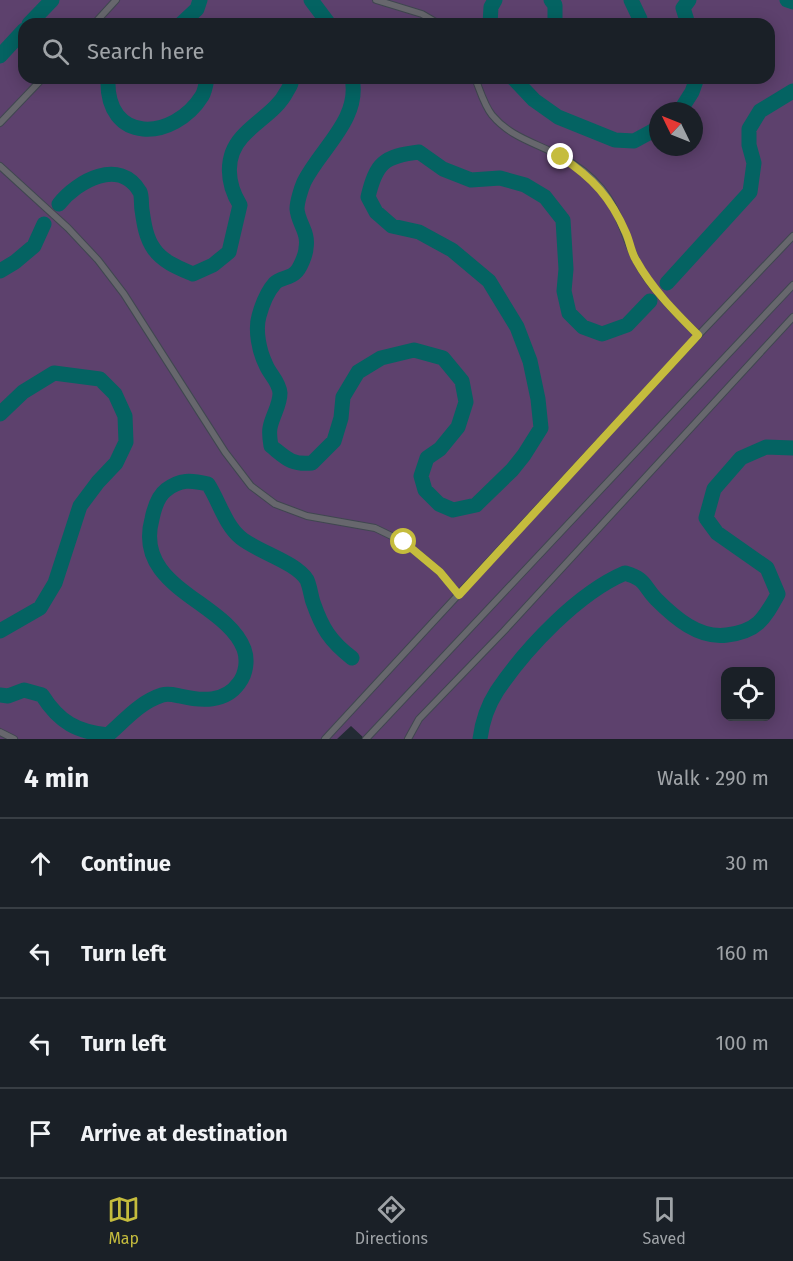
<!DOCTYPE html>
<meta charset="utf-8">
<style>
:root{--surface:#1a2027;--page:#272d33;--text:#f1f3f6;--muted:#9fa3a7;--line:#383e44;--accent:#c5bc3d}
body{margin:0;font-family:"Fira Sans",sans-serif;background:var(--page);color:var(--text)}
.controls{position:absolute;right:18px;bottom:18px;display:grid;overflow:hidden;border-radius:12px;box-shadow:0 3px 15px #0003}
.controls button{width:54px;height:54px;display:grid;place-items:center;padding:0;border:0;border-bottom:2px solid var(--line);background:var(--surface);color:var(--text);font:30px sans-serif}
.compass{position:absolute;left:649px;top:102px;width:54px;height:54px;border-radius:50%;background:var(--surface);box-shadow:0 3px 15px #0003;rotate:313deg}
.stop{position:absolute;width:18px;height:18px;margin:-14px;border:4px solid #c5bc3d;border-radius:50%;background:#fff}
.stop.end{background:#c5bc3d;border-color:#fff;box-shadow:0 2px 6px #0008}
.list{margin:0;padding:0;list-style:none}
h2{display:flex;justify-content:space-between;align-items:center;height:78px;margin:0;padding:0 24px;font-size:26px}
h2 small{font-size:20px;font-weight:400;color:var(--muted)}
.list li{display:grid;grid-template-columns:39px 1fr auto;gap:18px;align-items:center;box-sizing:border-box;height:90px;padding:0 24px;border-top:2px solid var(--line)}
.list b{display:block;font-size:22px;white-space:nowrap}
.list em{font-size:20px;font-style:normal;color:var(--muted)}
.icon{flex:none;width:33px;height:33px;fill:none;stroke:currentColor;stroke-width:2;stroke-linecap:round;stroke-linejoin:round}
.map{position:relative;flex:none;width:793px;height:739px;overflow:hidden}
.search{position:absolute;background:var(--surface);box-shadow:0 3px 15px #0003;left:18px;right:18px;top:18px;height:66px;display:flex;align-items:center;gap:15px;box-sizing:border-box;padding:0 21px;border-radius:18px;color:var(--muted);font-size:22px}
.sheet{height:438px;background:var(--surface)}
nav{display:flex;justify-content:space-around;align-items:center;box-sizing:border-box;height:84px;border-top:2px solid var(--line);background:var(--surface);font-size:16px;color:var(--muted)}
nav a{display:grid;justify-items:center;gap:3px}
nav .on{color:var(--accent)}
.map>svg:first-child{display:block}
</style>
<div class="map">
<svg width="793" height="739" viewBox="0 0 793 739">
<rect width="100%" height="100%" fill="#232b34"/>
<path fill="#5d416d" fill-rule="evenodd" d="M0 0H793V739H365L351 726 337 739H0ZM24 24H769V78H24ZM658 111H694V147H658ZM726 672H770V716H726Z"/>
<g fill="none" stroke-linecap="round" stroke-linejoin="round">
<path stroke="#046362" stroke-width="15" d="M311 0 329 24
M551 0 555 5V24
M631 0 640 19 639 24
M787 0 793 2
M29 24 52 0
M181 24 197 9 200 0
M490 24 491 7 495 0
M688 24 683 8 689 0
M0 56 24 30
M108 78C105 145 174 141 202 96 205 91 206 84 207 78
M352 78C361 119 320 149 304 182 301 189 297 202 297 209 298 223 309 232 306 248 306 254 300 269 295 273 290 278 280 278 275 283 267 292 262 305 259 316 255 330 259 351 266 365 270 375 279 381 280 393 280 406 272 416 270 428 269 433 270 440 271 446 286 458 291 465 312 463L334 441 341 418 343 397 358 372 381 358 414 350 443 358 462 381 466 402 458 427 440 449 427 458 421 476 425 490 439 504 453 510 476 505 512 470 524 455 541 428 538 399 530 361 517 327 489 281 452 250 419 232 392 226 376 212 368 197C376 163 384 156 419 152L443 169 471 180 500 178 525 185 545 197 563 220 566 269 564 291 569 313 583 327 602 334 627 325 650 301
M513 78 534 100 558 117 615 140 634 141 658 128
M680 111 692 92 697 78
M59 204C77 181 120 157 140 192 142 196 141 204 142 210 144 224 146 238 154 249 163 262 179 268 193 274L213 265 229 252 240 205C227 184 224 157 242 137 257 120 277 111 287 91 290 86 292 84 291 78
M0 271 15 262 34 246 44 224
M667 283 750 192 754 163 749 145V129L760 111 793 91
M0 414 23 392 54 373 100 379 115 394 125 416 126 442 116 463 98 482 80 506 55 583 40 608 0 631
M0 695 8 696 24 690 42 695C59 722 77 732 108 735 125 720 140 702 162 695 168 693 175 695 180 696 201 701 225 703 239 683 246 674 248 660 244 649 226 601 133 588 152 519 154 509 158 496 166 490 180 479 191 480 208 484 219 501 225 525 241 538 258 552 296 562 307 580 310 587 311 596 313 602 322 628 330 641 352 658
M480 739C482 723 488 705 497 691 526 648 578 593 625 573 647 580 642 584 656 599 675 618 699 639 727 635 758 631 764 619 778 594L767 568 717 533 706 518 714 489 741 458 766 447 793 448"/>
<defs>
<path id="lane" d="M376 0 422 14 439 24
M94 24 116 0
M475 78C480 90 484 105 492 115 511 138 537 143 562 157 575 164 591 176 601 188 619 210 623 233 635 258 649 287 675 312 698 335
M0 123 43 78
M0 166 68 228 98 260 124 294 225 452 251 486 275 504 307 516 375 528 404 542 440 572 459 595
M0 732 14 739
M325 739 689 345 793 236
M366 739 793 285
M408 739 419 719 504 631 793 317"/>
</defs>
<use href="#lane" stroke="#404750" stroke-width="8"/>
<use href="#lane" stroke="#67676d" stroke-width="6"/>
</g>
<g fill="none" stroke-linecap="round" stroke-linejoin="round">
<path stroke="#c5bc3d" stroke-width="8" d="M404 542 440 572 459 595 698 335C675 312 652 289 636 260 631 252 630 242 626 233 611 198 593 178 561 157"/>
</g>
</svg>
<div class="controls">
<button><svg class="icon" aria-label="locate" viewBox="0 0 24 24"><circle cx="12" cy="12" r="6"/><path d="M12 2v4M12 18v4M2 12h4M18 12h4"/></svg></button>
</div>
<svg class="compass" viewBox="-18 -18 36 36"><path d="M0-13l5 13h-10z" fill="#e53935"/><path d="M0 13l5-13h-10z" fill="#9fa3a7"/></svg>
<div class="stop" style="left:404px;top:542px"></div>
<div class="stop end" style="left:561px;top:157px"></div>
<div class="search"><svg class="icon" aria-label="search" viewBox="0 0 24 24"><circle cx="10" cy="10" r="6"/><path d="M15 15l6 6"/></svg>Search here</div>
</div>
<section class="sheet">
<h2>4 min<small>Walk · 290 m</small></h2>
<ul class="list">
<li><svg class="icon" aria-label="ahead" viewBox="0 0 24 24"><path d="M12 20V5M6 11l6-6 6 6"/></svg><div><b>Continue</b></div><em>30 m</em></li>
<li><svg class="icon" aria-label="left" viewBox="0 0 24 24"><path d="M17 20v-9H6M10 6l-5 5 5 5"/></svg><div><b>Turn left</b></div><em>160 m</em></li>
<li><svg class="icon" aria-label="left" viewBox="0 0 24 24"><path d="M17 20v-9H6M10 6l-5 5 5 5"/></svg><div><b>Turn left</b></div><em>100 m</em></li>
<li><svg class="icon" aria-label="arrive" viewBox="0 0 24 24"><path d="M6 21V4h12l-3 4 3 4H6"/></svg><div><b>Arrive at destination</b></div></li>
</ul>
</section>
<nav>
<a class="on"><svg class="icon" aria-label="map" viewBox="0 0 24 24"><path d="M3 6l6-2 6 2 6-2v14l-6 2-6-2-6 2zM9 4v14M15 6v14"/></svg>Map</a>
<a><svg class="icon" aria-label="directions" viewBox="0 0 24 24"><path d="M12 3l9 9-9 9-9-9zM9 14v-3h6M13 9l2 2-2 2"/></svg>Directions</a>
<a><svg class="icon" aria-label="saved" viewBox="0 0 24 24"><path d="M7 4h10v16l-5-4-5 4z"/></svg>Saved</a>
</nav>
